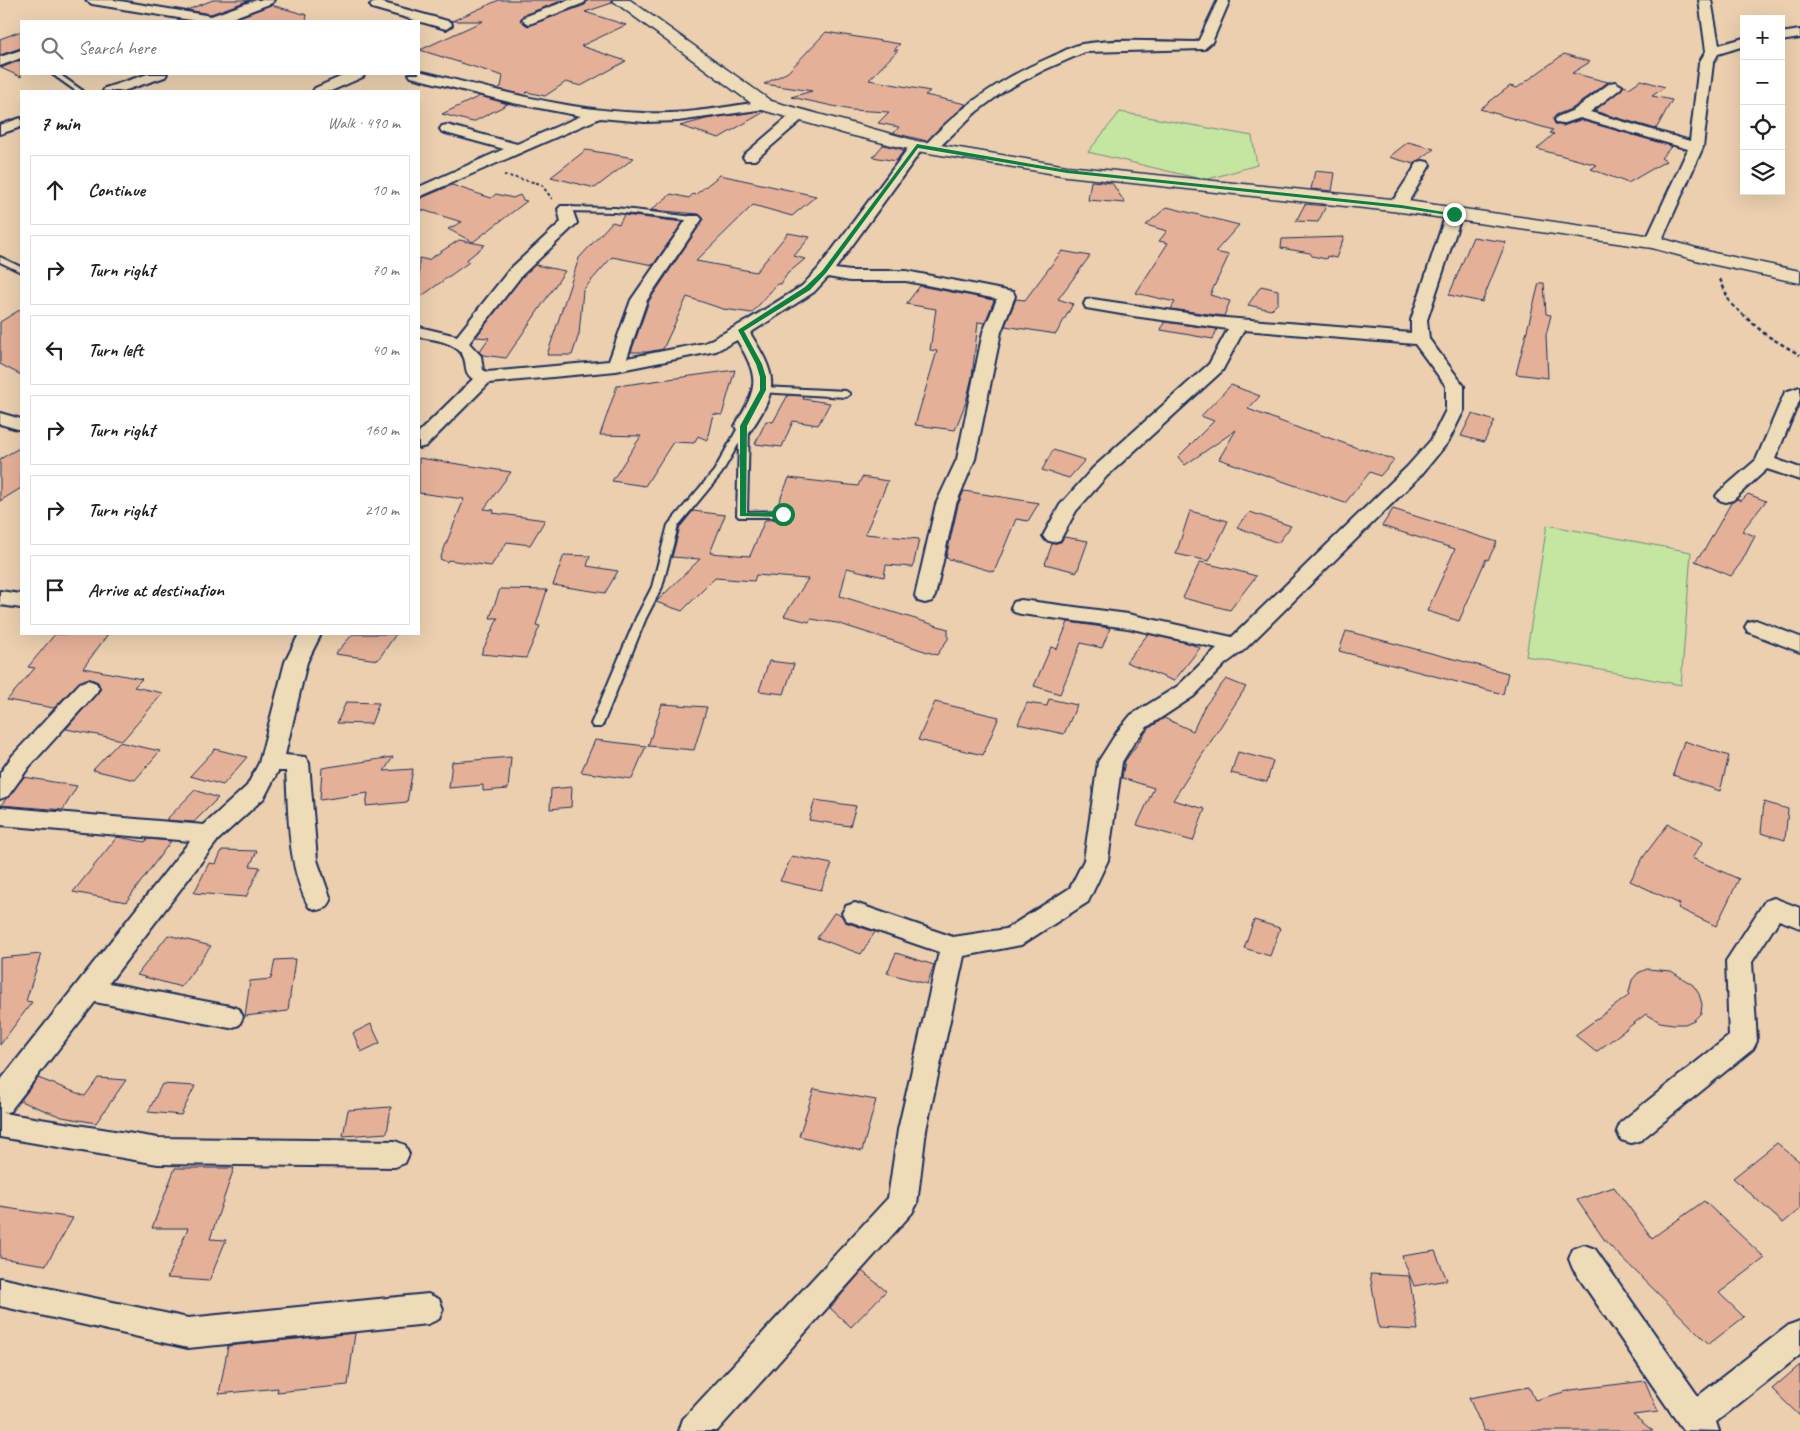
<!DOCTYPE html>
<meta charset="utf-8">
<style>
:root{--surface:#fff;--page:#f6f6f6;--text:#222;--muted:#767676;--line:#e0e0e0}
body{margin:0;font-family:Caveat,sans-serif;background:var(--page);color:var(--text)}
.controls{position:absolute;right:15px;top:15px;display:grid;overflow:hidden;border-radius:0px;box-shadow:0 5px 20px #0002}
.controls button{width:45px;height:45px;display:grid;place-items:center;padding:0;border:0;border-bottom:1px solid var(--line);background:var(--surface);color:var(--text);font:25px sans-serif}
.stop{position:absolute;width:15px;height:15px;margin:-11px;border:4px solid #0b8043;border-radius:50%;background:#fff}
.stop.end{background:#0b8043;border-color:#fff;box-shadow:0 1px 5px #0008}
.list{margin:0;padding:0;list-style:none}
h2{display:flex;justify-content:space-between;align-items:center;height:65px;margin:0;padding:0 20px;font-size:21px}
h2 small{font-size:16px;font-weight:400;color:var(--muted)}
.list li{display:grid;grid-template-columns:32px 1fr auto;gap:15px;align-items:center;box-sizing:border-box;height:70px;margin:0 10px 10px;padding:0 10px;border:1px solid var(--line);border-radius:0px}
.list b{display:block;font-size:19px;white-space:nowrap}
.list em{font-size:16px;font-style:normal;color:var(--muted)}
.icon{flex:none;width:28px;height:28px;fill:none;stroke:currentColor;stroke-width:2;stroke-linecap:round;stroke-linejoin:round}
.map{position:relative;flex:none;width:1800px;height:1431px;overflow:hidden}
.search{position:absolute;background:var(--surface);box-shadow:0 5px 20px #0002;left:20px;top:20px;width:400px;height:55px;display:flex;align-items:center;gap:12px;box-sizing:border-box;padding:0 18px;border-radius:0px;color:var(--muted);font-size:19px}
.panel{position:absolute;background:var(--surface);box-shadow:0 5px 20px #0002;left:20px;top:90px;width:400px;height:545px;border-radius:0px}
.map>svg:first-child{display:block}
</style>
<div class="map">
<svg width="1800" height="1431" viewBox="0 0 1800 1431">
<rect width="100%" height="100%" fill="#ebcfaf"/>
<filter id="ink" filterUnits="userSpaceOnUse"><feTurbulence type="fractalNoise" baseFrequency=".02" numOctaves="2"/><feDisplacementMap in="SourceGraphic" scale="10" xChannelSelector="R" yChannelSelector="G"/><feConvolveMatrix kernelMatrix="1 2 1 2 8 2 1 2 1" color-interpolation-filters="sRGB"/></filter>
<g filter="url(#ink)">
<path fill="#c4e6a0" stroke="#708a7f" d="M1120 112 1252 136 1257 165 1205 180 1088 152Z
M1547 525 1691 552 1681 685 1526 656Z"/>
<path fill="#e5b098" stroke="#1b2f5e" d="M213 0H250L211 14 187 10Z
M499 0H564L523 15 520 20 528 26 585 5 588 0H610L612 3 585 12 626 25 581 46 626 61 581 86 566 82 545 96 527 92 524 95 497 89 501 87 503 76 420 50 483 21H452Z
M271 5 307 15 306 21H229Z
M21 31V48L0 55V39Z
M826 32 900 44 894 50H898L869 80 930 91 925 95 966 104 927 141 894 133 899 127 878 123 889 112 851 110 791 97 812 91 764 84 788 72Z
M1564 54 1590 62 1572 73 1608 82 1573 108 1556 115 1553 119 1555 124 1563 126 1580 120 1672 146 1661 158 1666 161 1628 183 1591 169 1597 165 1537 149 1554 134 1550 133 1553 130 1480 109 1510 86 1517 88Z
M21 60V77L1 68Z
M1641 80 1665 87 1652 96 1672 100 1656 129 1594 111 1621 90 1624 86 1629 88Z
M480 96 508 104 473 122 442 114Z
M761 111 764 112 719 138 680 126 706 119Z
M1408 142 1434 149 1414 164 1389 157Z
M883 145 904 150 896 161 873 157Z
M586 150 634 158 595 188 551 177Z
M1315 171 1335 173 1332 191 1311 189Z
M720 175 816 196 792 216 753 205 696 261 756 272 788 233 810 237 794 256 805 259 787 274 781 284H777L752 313 723 309 687 297 663 349 647 352H631L649 301 704 219 699 214 651 210 671 194 689 198 693 194 695 195Z
M1091 181 1112 183 1125 203 1088 200Z
M452 185 491 198 496 194 513 198 520 195 523 200 527 201 473 242 448 229 462 222 419 209V199Z
M1305 204 1326 206 1318 222 1296 221Z
M1167 207 1239 225 1215 252 1229 255 1210 295 1230 301 1224 316 1171 309 1175 302 1136 293 1168 243 1159 241 1167 231 1146 225Z
M624 215 683 222 653 265 612 257 583 290 579 334 572 355H547L579 258 612 222 619 224Z
M1344 237 1336 258 1327 256 1326 259 1312 256 1310 253 1281 248 1282 239Z
M1473 237 1506 242 1482 302 1449 295Z
M459 240 485 245 465 261 469 262 419 298V258L428 260Z
M1062 251 1090 256 1058 299 1073 304 1056 334 1005 326 1016 299 1025 300Z
M535 265 565 271 506 358 483 355 479 352 489 338 476 337 523 276Z
M1539 283H1544L1546 314 1551 315 1546 335 1548 378 1516 374Z
M920 286 994 300 985 323 978 322 972 377 966 402 955 430 915 425 937 351 930 350 936 309 906 304Z
M1261 286 1278 290V303L1271 310 1248 305Z
M21 309V375L0 364V322Z
M1164 322 1217 329 1213 339 1161 330Z
M735 370 722 415 713 414 707 440 698 436 694 443 673 442 645 486 612 481 641 436 600 435 617 386Z
M1231 385 1260 396 1248 409 1309 432 1310 431 1360 449 1361 448 1394 460 1380 476 1370 472 1345 503 1219 459 1236 430 1185 465 1178 457 1214 421 1201 416Z
M788 395 804 396 803 399 830 403 818 425 793 421 782 447 755 444 766 421 773 422Z
M1472 414 1495 421 1484 442 1461 436Z
M21 447V488L0 501V459Z
M1053 450 1085 460 1069 478 1042 470Z
M419 458 511 472 484 509 494 510 493 513 545 520 530 545 507 542 491 566 448 560 447 562 440 559 464 499 419 493Z
M862 477 888 481 865 534 919 539 913 567 886 565 884 577 847 568 840 596 948 629V639L937 655 837 623 811 619 809 622 784 616 808 579 756 575 754 581 715 578 682 611 656 602 700 559 672 557 680 527 693 511 725 515 710 553 750 556 765 520 783 519 790 515 784 509H776L789 478 858 486Z
M964 491 1039 503 1028 521 1016 519 994 572 946 558 958 505Z
M1748 494 1766 501 1742 531 1755 536 1742 561 1731 576 1695 561 1705 549 1731 503 1737 499 1741 501Z
M1393 509 1497 542 1488 560 1486 559 1459 621 1427 611 1455 549 1382 526Z
M1190 511 1228 521 1209 561 1176 554Z
M1250 512 1291 526 1278 543 1237 527Z
M1064 537 1088 541 1077 572 1045 564 1052 544 1061 542Z
M564 555 590 556 587 566 618 571 605 593 553 585Z
M1200 562 1238 571 1256 576 1230 610 1183 598Z
M500 589 547 590 536 625 540 626 526 658 481 654 498 618H490Z
M1068 622 1110 628 1102 648 1081 643 1060 694 1034 686 1051 647 1057 649Z
M1346 631 1508 673 1503 694 1339 651Z
M55 634H108L83 668 142 679 134 687 163 693 123 740 66 729 101 689 98 682 89 678 79 682 54 708 7 700 35 668 28 667Z
M353 634H396L378 660 335 654Z
M1148 634 1188 643 1200 648 1174 681 1126 662Z
M769 661 794 664 784 694 759 691Z
M1226 679 1246 687 1173 800 1205 809 1193 841 1137 825 1154 788 1122 778 1125 761 1148 729 1164 718 1193 731 1204 707Z
M1049 699 1077 705 1064 734 1018 724 1027 703 1047 706Z
M346 702 379 703 371 724 337 723Z
M935 702 999 717 983 755 918 740Z
M662 704 707 707 694 750 648 746Z
M595 740 646 746 632 779 581 772Z
M1684 741 1729 756 1720 791 1673 775Z
M119 742 160 751 135 780 93 770Z
M215 749 247 757 223 785 190 776Z
M1238 752 1273 761 1267 782 1231 773Z
M393 757 384 771 413 769 407 802 366 806 368 793 320 800 322 768Z
M511 757 508 789 483 791V785L449 788 452 762Z
M24 777 77 786 63 810 1 805Z
M572 787 571 807 550 809 551 789Z
M195 790 218 798 194 822 166 820Z
M815 800 856 806 850 826 809 820Z
M1764 802 1788 809 1785 840 1761 833Z
M1668 824 1703 842 1692 858 1739 879 1716 926 1678 908 1680 904 1630 881 1644 856Z
M117 837 145 842 147 839 171 841 126 902 73 892Z
M222 850 257 851 250 866 260 867 246 897 194 893 209 863 216 864Z
M792 856 832 864 821 890 780 881Z
M834 913 841 915 845 922 875 932 861 954 817 938Z
M1254 920 1280 928 1270 956 1244 948Z
M168 935 211 946 181 987 137 975Z
M896 953 934 965 927 984 887 973Z
M41 954 26 1001 32 1002 0 1045V958Z
M295 959 288 1011 245 1016 250 981 271 979 275 960Z
M1647 969 1671 971 1693 985 1699 994 1702 1004 1701 1013 1694 1020 1685 1024H1673L1660 1022 1646 1014 1596 1052 1575 1035 1628 996 1632 980 1638 973Z
M371 1024 380 1043 361 1052 353 1033Z
M38 1078 85 1096 98 1078 126 1080 96 1123 62 1117 20 1101Z
M162 1084 195 1086 181 1115 148 1112Z
M814 1089 876 1100 862 1151 799 1136Z
M391 1107 387 1133 343 1136 348 1110Z
M1777 1143 1800 1162V1209L1783 1223 1733 1178Z
M175 1168H234L210 1239 226 1240 209 1281 167 1278 188 1228H152Z
M1614 1187 1652 1238 1704 1201 1765 1258 1719 1293 1744 1317 1709 1344 1606 1242 1577 1200Z
M0 1207 73 1218 46 1265 0 1258Z
M1435 1251 1447 1280 1414 1286 1402 1256Z
M862 1271 886 1291 851 1327 830 1308Z
M1370 1274 1409 1276 1418 1330 1379 1328Z
M355 1333 348 1385 277 1392 278 1388 219 1394 228 1346Z
M1800 1365V1416L1772 1389Z
M1645 1381 1658 1412 1633 1415 1653 1431H1484L1469 1398 1529 1387 1535 1400 1571 1390Z"/>
<g fill="none" stroke-linecap="round" stroke-linejoin="round">
<defs>
<path id="service" d="M52 74H59L83 91H76Z
M563 207 615 208 694 217 698 219 694 221 615 212 566 211H563Z
M0 257 21 267V272L0 262Z
M763 387 846 391 850 394 846 397 760 392 759 390Z
M744 423 749 426 747 512 783 511 788 514 783 517H739L737 515 739 443 721 474 678 526 662 587 646 618 603 724 601 727H593L591 724 636 618 652 587 668 525 714 471 739 426Z"/>
<path id="minor" d="M86 0H114L211 16 256 0H274L272 3 224 21H197L92 4Z
M569 0H586L584 3 532 23 528 24 522 20 524 17Z
M1218 0H1228L1229 2 1212 42 1204 49 1085 52 1044 70 1004 91 976 112 935 151H925L923 148 835 269 850 271H906L1007 291 1013 292 1015 296 1001 332 975 459 956 504 935 596 932 601 925 603 918 601 915 596 936 504 957 459 983 332 997 299 906 281H850L828 277 814 292 750 333C776 375 780 387 751 430L744 432 737 430 735 426C757 388 761 380 737 340L716 351 616 371 489 383 426 446 419 448V432L473 379C464 373 467 367 464 358 458 342 433 339 419 337V327L457 336 510 269 561 222 558 209 561 206H571L577 223 522 275 469 343 481 356 483 370 487 372 609 361 631 300 689 216H699L702 219 647 300 627 358 705 343 748 320 802 286 818 269 912 143H922L924 146C961 106 1001 78 1051 57 1061 53 1071 46 1082 44 1119 38 1159 42 1196 42L1199 40Z
M1699 0H1711L1719 45 1744 38V46L1718 54 1713 63 1703 147 1661 242 1659 245H1647L1645 242 1688 149 1580 118 1562 124 1557 123 1555 120 1557 117 1574 110 1610 83 1615 82 1622 86 1620 89 1590 112 1690 141 1699 63 1706 51Z
M376 1 451 22 452 25 446 29 372 8 370 5Z
M1800 30V38L1781 41V33Z
M21 50V58L0 66V57Z
M419 71C493 89 567 111 644 113 685 115 725 107 765 101L772 105 765 109 678 121 645 122 600 118 419 197V187L504 149 442 132 440 129 442 126 447 125 517 144 581 116 513 103 411 77 409 74H419Z
M148 74H167L165 77 123 91H103L105 88Z
M347 74H365L363 77 331 91H313L315 88Z
M799 111 804 112 806 115 804 118 755 160H745L743 157 745 154 794 112Z
M21 118V127L0 134V125Z
M1423 161 1428 162 1430 165 1410 199 1406 209H1396L1393 206 1394 199 1418 162Z
M1454 209 1459 211 1462 214 1427 320 1429 339 1464 386V410L1448 442 1421 475 1244 650 1225 664 1194 696 1147 727 1133 744 1122 762 1108 860 1088 902 1021 945 964 956 926 1130 917 1204 912 1213 717 1431H679L683 1419 888 1198 898 1130 939 952 846 920 842 913 846 906 855 903 953 937 1006 929 1070 888 1084 860 1098 762 1117 732 1131 715 1178 686 1217 648 1128 628 1021 614 1014 612 1011 607 1014 602 1021 600 1128 614 1232 637 1407 467 1431 440 1446 410V386L1415 344 1244 330 1222 371 1107 476 1076 511 1060 540 1053 542 1046 540 1043 536 1060 505 1093 468 1209 364 1228 329 1133 316 1086 308 1084 304 1086 300 1092 299 1214 317 1411 333V320L1446 214 1449 211Z
M1800 387V399L1775 459 1800 468V480L1767 469 1733 500 1726 502 1719 500 1716 496 1719 492 1756 460 1785 392Z
M0 413 21 419V430L0 424Z
M0 591 21 594V608L0 605Z
M1756 620 1800 637V652L1748 632 1745 627 1748 622Z
M299 634H321L307 662 285 755 305 757 309 763 317 860 331 900 327 907 318 910 309 907C287 866 289 816 286 771H278L264 798 218 840 109 983 230 1006 239 1009 243 1017 239 1025 230 1028 95 1002 10 1111 3 1113 158 1138 395 1141 405 1145 409 1154 405 1163 395 1167 158 1164 0 1137V1081L190 841 0 825V807L204 825 247 786 259 763 285 662Z
M88 680 96 683 99 688 96 693 29 767 8 796 0 799V773L13 755 80 683Z
M1774 898 1800 908V928L1779 920 1752 962 1757 1041 1753 1049 1641 1140 1631 1143 1621 1140 1617 1131 1621 1122 1729 1036 1726 961 1765 901Z
M1584 1245 1595 1249 1698 1396 1789 1325 1800 1321V1355L1716 1422 1719 1431 1683 1430 1573 1269 1569 1259 1573 1249Z
M0 1278 188 1318 428 1294 439 1299 443 1309 439 1319 428 1324 188 1348 0 1306Z"/>
<path id="tertiary" d="M612 0H630L771 101 917 141 1067 166 1401 200 1653 236 1714 253 1800 271V283L1711 264 1652 248 1401 212 1067 176 917 151 846 134 759 109Z"/>
</defs>
<use href="#service" stroke="#1b2f5e" stroke-width="4"/>
<use href="#minor" stroke="#1b2f5e" stroke-width="4"/>
<use href="#tertiary" stroke="#1b2f5e" stroke-width="3"/>
<path stroke="#1b2f5e" stroke-width="2" stroke-dasharray="3 2.5" stroke-linecap="butt" d="M504 175 541 184 552 199"/>
<path stroke="#1b2f5e" stroke-width="2.5" stroke-dasharray="4 3" stroke-linecap="butt" d="M1720 279 1730 303 1766 335 1800 355"/>
<use href="#service" fill="#eedcb9" fill-rule="evenodd"/>
<use href="#minor" fill="#eedcb9" fill-rule="evenodd"/>
<use href="#tertiary" fill="#eedcb9" fill-rule="evenodd"/>
</g>
</g>
<path fill="#0b8043" d="M917 144 1067 170 1401 205 1457 214 1454 216 1401 208 1067 173 918 148 826 273 810 290 744 331 762 364 766 377V390L747 426 746 513 783 512 786 514 783 517 740 516V426L760 390V377L756 364 738 330 805 287 822 271Z"/>
</svg>
<div class="controls">
<button>+</button>
<button>−</button>
<button><svg class="icon" aria-label="locate" viewBox="0 0 24 24"><circle cx="12" cy="12" r="6"/><path d="M12 2v4M12 18v4M2 12h4M18 12h4"/></svg></button>
<button><svg class="icon" aria-label="layers" viewBox="0 0 24 24"><path d="M12 4l9 5-9 5-9-5zM3 14l9 5 9-5"/></svg></button>
</div>
<div class="stop" style="left:783px;top:514px"></div>
<div class="stop end" style="left:1454px;top:214px"></div>
<div class="search"><svg class="icon" aria-label="search" viewBox="0 0 24 24"><circle cx="10" cy="10" r="6"/><path d="M15 15l6 6"/></svg>Search here</div>
<section class="panel">
<h2>7 min<small>Walk · 490 m</small></h2>
<ul class="list">
<li><svg class="icon" aria-label="ahead" viewBox="0 0 24 24"><path d="M12 20V5M6 11l6-6 6 6"/></svg><div><b>Continue</b></div><em>10 m</em></li>
<li><svg class="icon" aria-label="right" viewBox="0 0 24 24"><path d="M7 20v-9h11M14 6l5 5-5 5"/></svg><div><b>Turn right</b></div><em>70 m</em></li>
<li><svg class="icon" aria-label="left" viewBox="0 0 24 24"><path d="M17 20v-9H6M10 6l-5 5 5 5"/></svg><div><b>Turn left</b></div><em>40 m</em></li>
<li><svg class="icon" aria-label="right" viewBox="0 0 24 24"><path d="M7 20v-9h11M14 6l5 5-5 5"/></svg><div><b>Turn right</b></div><em>160 m</em></li>
<li><svg class="icon" aria-label="right" viewBox="0 0 24 24"><path d="M7 20v-9h11M14 6l5 5-5 5"/></svg><div><b>Turn right</b></div><em>210 m</em></li>
<li><svg class="icon" aria-label="arrive" viewBox="0 0 24 24"><path d="M6 21V4h12l-3 4 3 4H6"/></svg><div><b>Arrive at destination</b></div></li>
</ul>
</section>
</div>
